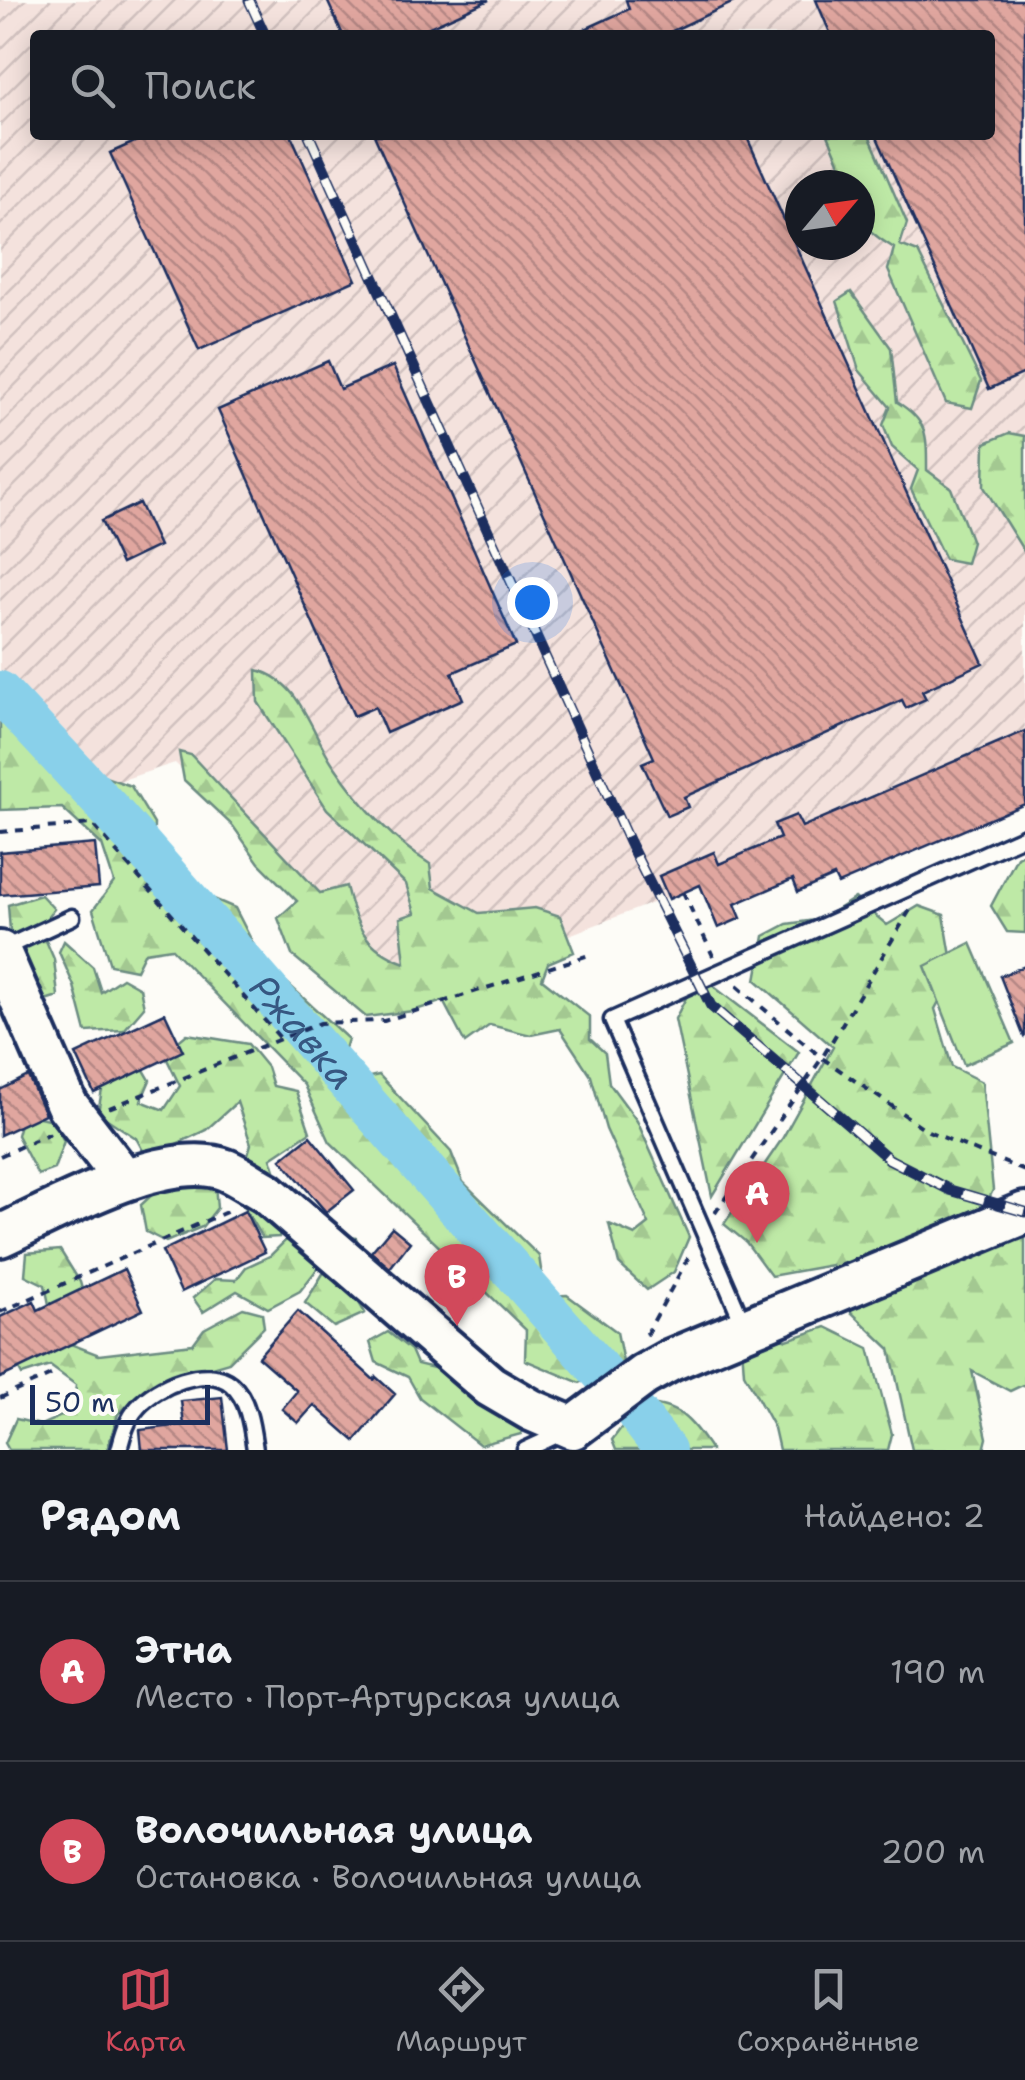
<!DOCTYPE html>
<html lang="ru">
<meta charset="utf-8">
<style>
:root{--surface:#171b24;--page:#242831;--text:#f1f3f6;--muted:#9ea1a6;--line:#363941;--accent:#d1495b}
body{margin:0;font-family:"Shantell Sans",sans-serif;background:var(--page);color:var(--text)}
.compass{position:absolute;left:785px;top:170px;width:90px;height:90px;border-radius:50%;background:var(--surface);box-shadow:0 5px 25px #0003;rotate:61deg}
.scale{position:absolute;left:30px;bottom:25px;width:180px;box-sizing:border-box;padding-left:10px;border:5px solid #1b2f5e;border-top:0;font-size:28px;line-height:35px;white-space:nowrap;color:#1b2f5e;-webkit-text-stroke:8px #fdfcf7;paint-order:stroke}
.you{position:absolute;left:532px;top:602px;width:35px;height:35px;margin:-25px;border:8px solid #fff;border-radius:50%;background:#1a73e8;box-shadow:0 0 0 15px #1a73e833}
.badge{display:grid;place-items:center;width:65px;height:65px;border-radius:50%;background:var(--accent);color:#fff;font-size:32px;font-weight:700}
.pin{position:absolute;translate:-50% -82px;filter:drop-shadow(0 2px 5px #0008)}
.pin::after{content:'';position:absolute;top:52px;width:35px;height:30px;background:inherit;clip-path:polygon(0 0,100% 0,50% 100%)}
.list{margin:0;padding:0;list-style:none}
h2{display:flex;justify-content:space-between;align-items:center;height:130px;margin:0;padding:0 40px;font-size:42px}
h2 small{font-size:32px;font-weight:400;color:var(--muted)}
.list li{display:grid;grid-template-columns:65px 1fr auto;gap:30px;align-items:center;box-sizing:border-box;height:180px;padding:0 40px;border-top:2px solid var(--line)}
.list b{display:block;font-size:38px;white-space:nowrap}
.list p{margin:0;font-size:32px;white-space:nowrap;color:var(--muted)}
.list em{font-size:32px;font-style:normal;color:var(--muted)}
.icon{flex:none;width:55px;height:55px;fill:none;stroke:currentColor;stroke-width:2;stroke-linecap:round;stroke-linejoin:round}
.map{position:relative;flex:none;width:1025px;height:1450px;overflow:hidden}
.search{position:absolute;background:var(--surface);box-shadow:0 5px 25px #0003;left:30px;right:30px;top:30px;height:110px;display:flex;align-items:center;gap:25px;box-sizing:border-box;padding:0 35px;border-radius:10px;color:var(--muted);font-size:38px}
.sheet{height:490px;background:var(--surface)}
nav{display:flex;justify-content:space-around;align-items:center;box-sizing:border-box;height:140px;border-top:2px solid var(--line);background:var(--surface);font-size:28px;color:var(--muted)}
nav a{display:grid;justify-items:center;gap:5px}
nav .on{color:var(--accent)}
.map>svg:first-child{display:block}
</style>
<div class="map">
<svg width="1025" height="1450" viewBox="0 0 1025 1450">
<defs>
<pattern id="industrial-furrows" width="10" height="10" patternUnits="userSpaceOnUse" patternTransform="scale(2.5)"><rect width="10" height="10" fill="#f4e2dd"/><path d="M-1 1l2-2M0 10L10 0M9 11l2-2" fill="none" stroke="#d1c2c0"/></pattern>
<pattern id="forest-firs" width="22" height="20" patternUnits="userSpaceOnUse" patternTransform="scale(2.5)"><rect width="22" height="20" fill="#bee9a6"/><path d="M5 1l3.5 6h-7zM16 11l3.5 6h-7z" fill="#a3c891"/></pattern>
<pattern id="building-back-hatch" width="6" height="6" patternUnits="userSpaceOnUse" patternTransform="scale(2.5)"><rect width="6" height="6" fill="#e0a69f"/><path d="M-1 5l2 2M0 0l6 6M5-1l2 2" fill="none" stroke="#b58885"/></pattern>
</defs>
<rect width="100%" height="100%" fill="#fdfcf7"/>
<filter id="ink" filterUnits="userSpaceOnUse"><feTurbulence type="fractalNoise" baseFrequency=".01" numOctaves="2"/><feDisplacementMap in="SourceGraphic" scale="20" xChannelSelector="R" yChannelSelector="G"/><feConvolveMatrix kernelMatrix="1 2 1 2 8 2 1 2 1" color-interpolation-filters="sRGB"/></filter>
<g filter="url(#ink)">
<path fill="url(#industrial-furrows)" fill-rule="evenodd" d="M0 0H1025V804L838 884 833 876 798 891 792 880 735 904 741 918 718 928 699 885 411 996 175 763 88 791 0 705ZM35 35H990V135H35ZM800 185H860V245H800Z"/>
<path fill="url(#forest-firs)" stroke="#6c8c82" stroke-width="2.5" d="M828 135H869L907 223 900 245 918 252 981 381 972 408 946 403 888 270 894 248C862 228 860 223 860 185H849Z
M851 292 891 348 897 402C928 421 927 435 927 470L951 488 972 542 966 563 945 559 911 489 918 470 892 447 883 425 890 407 859 370 837 301Z
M1009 433 1025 436V553L984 487 985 443Z
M257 670C300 681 310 730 333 764 358 801 392 840 430 864L433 888 479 913 535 908 560 916 574 952 548 963 542 979 590 1017V1039L605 1053 609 1083 637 1121 689 1237 674 1272 647 1290 619 1264 609 1224 635 1235 649 1224 606 1129 591 1076 560 1029 531 1035 490 1025 465 1043 443 1001 413 1011 366 1017 292 955 278 918 297 901 259 863 233 826 184 780 179 752 191 755 320 893 346 886C355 924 365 949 405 963L400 918 415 913 406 884 327 809 258 702Z
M0 684 74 766 131 786 154 824 153 848 181 885 235 908 261 959 348 1039 340 1066 352 1081 379 1075 451 1152 463 1182 539 1256 545 1296 567 1295 617 1332 623 1362 580 1383 525 1360 526 1330 330 1142 304 1085 171 948 145 952 136 970 110 965 93 910 114 882 102 845 62 808 0 810Z
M1025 853V933L1007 932 991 906 1017 857Z
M41 895 54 909 40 927 54 959 58 996 45 1000 11 944 8 905Z
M855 898 887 925 919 906 944 915 954 974 935 1009 952 1067 982 1082 993 1190 980 1217 1025 1196V1384L1010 1391 972 1371 987 1438 984 1450H912L890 1349 851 1312 832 1265 771 1276 746 1242 724 1224 782 1139 833 1047 756 980 764 936 787 924 822 919Z
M64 941 93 967 101 992 122 978 140 988 144 1007 124 1030 86 1032 74 986 59 952Z
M709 983 799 1052 712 1196 675 1019 689 992Z
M187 1034 248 1044 267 1067 273 1086 296 1091 310 1132 271 1158 286 1204 279 1237 262 1238 236 1194 251 1144 237 1102 206 1130 147 1158 136 1138 98 1113 105 1072 136 1056 150 1080 141 1101 164 1110 180 1086 164 1053Z
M23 1113 52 1120 64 1141 54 1169 38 1175 17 1135Z
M214 1172 217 1208 202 1227 166 1242 146 1232 141 1205 175 1173Z
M321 1228 356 1238 371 1268 351 1289 365 1313 334 1327 305 1303 324 1272 318 1268 300 1291 268 1308 237 1291 203 1312 193 1298 215 1279 236 1280 246 1267 270 1256 288 1238 308 1237Z
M60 1250 80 1282 86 1303 52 1319 45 1285 25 1275 27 1253Z
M243 1308 262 1313 264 1327 229 1362 154 1384 118 1414 107 1450H9L5 1443 16 1419 41 1425 73 1411 76 1385 50 1366 22 1375 0 1333 45 1334 99 1355 193 1344 204 1329Z
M826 1327 869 1348 892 1434 888 1450H779L774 1428 744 1373 742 1345 764 1332 787 1340Z
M388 1332 411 1350 417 1364 438 1369 452 1382 483 1366 532 1403 521 1434 480 1445 420 1398 408 1377 376 1362 370 1342Z
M640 1403C679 1405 690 1418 711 1450H616L612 1440Z"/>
<path fill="#bee9a6" stroke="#6c8c82" stroke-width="2.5" d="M971 943 1014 1043 964 1065 925 966Z"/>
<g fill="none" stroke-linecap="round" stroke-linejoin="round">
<g stroke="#89d0ea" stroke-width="42">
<path id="s1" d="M0 692 109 809 603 1374"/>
<path d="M638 1415 665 1450"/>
</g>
</g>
<path fill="url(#building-back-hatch)" stroke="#1b2f5e" stroke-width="2.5" d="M327 0H489L412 35H343Z
M626 0H738L664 35H572L629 9Z
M816 0H1025V373L989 389 876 135H990V35H831Z
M150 135H291L356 280 199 350 110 153Z
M374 135H746L983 663 922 691 926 699 906 708 902 700 684 797 688 807 667 816 642 763 654 758Z
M328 361 340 389 393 366 516 645 452 673 463 699 386 733 375 707 354 716 218 410Z
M139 503 159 546 121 564 101 521Z
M1025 731V804L838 884 834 876 798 892 793 879 735 904 741 918 718 928 700 885 669 899 659 876 714 852 719 864 780 838 774 824 796 815 802 827Z
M95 844 99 887 0 895V852Z
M1025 966V1036L1024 1037 1000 976Z
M165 1013 183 1051 94 1093 76 1054Z
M28 1076 45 1114 0 1135V1090Z
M310 1136 354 1190 326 1212 281 1159Z
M245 1211 265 1252 181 1292 162 1251Z
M392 1227 410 1242 390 1268 371 1252Z
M124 1269 143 1310 0 1378V1317L34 1301 38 1310Z
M298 1311 374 1380 376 1377 395 1394 355 1441 314 1405 298 1423 282 1409 297 1391 258 1357Z
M222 1397 228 1450H142L140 1430 184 1425 181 1401Z"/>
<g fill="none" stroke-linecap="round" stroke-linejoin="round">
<defs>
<path id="lane" d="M0 950 72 917
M744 1325 612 1020 1025 836
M119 1450C123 1434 127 1419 138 1407 156 1386 207 1364 231 1384 249 1399 252 1429 255 1450
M525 1450 564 1432"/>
<path id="secondary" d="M0 952 67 1105 124 1179
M0 1236C55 1211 167 1147 226 1170 240 1176 254 1186 267 1193L490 1386 531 1410 573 1428
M573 1428 644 1375 671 1360 1025 1213"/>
</defs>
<use href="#lane" stroke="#1b2f5e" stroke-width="21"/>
<use href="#secondary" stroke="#1b2f5e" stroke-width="48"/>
<path stroke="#1b2f5e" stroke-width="4" stroke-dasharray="8 8" stroke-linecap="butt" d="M0 832 92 824 281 1039
M683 892 713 956
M737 986 822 1058 928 1131 1025 1171
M109 1108 320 1023 384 1021 589 955
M0 1156 50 1133
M715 1213 822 1058 910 910
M0 1312 233 1209
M646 1335 692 1251
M0 1398 53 1374"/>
<use href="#lane" stroke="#fdfcf7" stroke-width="14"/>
<use href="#secondary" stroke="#fdfcf7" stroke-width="40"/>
<defs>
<path id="rail" d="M249 0 265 35
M309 135 629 842 711 1006 889 1159 950 1190 1025 1212"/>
</defs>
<use href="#rail" stroke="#1b2f5e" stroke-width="11"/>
<use href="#rail" stroke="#fdfcf7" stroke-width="8" stroke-dasharray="22" stroke-linecap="butt"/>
</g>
</g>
<g text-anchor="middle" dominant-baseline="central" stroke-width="8" stroke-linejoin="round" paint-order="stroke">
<g font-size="38" font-style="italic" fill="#365781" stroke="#fdfcf7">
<text stroke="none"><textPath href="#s1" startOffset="455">Ржавка</textPath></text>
</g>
</g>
</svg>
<svg class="compass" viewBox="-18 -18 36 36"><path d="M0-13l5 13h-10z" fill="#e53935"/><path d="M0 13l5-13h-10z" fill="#9ea1a6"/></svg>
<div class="scale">50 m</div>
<div class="you"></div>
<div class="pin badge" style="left:757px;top:1243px">A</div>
<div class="pin badge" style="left:457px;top:1326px">B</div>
<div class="search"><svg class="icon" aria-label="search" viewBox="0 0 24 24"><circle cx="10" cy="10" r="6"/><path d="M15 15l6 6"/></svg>Поиск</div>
</div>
<section class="sheet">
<h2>Рядом<small>Найдено: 2</small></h2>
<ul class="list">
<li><span class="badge">A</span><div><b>Этна</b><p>Место · Порт-Артурская улица</p></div><em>190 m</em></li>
<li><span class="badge">B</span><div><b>Волочильная улица</b><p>Остановка · Волочильная улица</p></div><em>200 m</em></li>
</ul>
</section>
<nav>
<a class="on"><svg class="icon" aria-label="map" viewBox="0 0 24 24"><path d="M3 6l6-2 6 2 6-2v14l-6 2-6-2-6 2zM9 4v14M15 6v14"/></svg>Карта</a>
<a><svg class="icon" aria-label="directions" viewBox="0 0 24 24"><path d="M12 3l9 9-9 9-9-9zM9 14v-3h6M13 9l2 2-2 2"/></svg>Маршрут</a>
<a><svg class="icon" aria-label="saved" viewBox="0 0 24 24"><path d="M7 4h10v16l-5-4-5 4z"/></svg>Сохранённые</a>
</nav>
